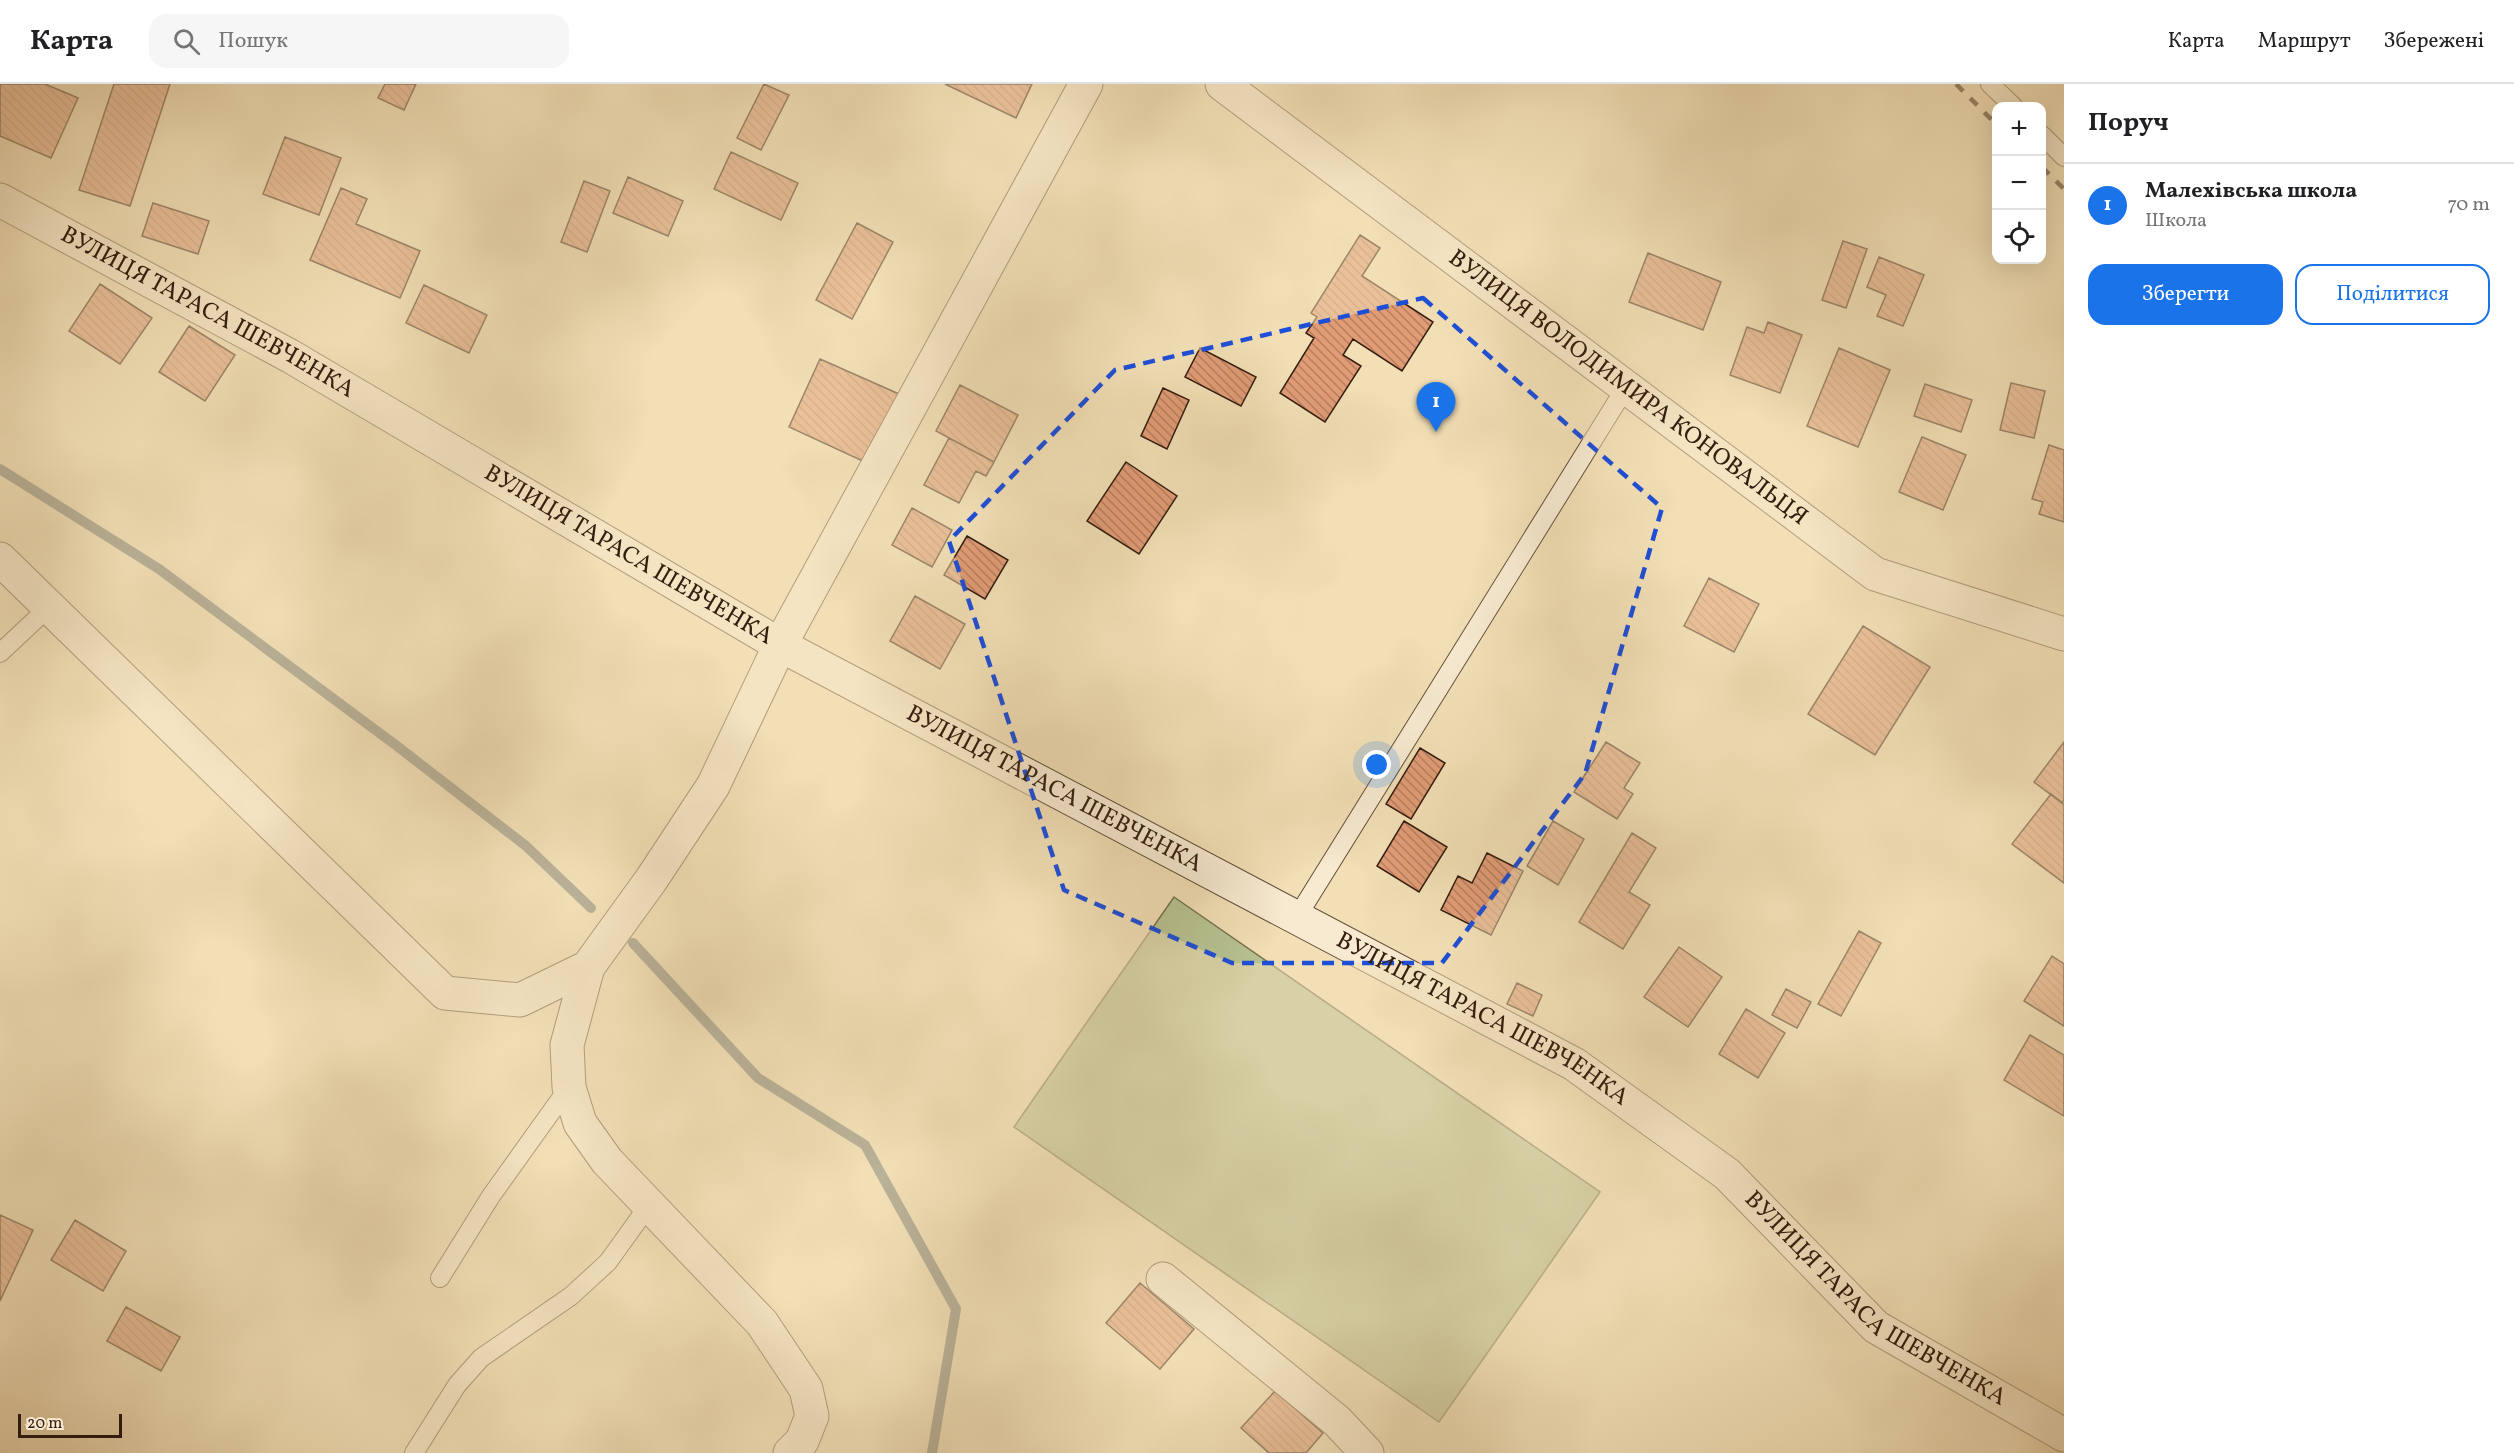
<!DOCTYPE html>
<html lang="uk">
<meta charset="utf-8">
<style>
:root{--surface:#fff;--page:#f6f6f6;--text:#202124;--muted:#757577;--line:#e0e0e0;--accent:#1a73e8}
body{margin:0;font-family:Vollkorn,serif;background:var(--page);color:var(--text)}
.controls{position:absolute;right:18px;top:18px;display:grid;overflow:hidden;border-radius:12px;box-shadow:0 6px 24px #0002}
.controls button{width:54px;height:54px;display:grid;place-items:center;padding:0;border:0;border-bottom:2px solid var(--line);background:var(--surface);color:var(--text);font:30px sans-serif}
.scale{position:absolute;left:18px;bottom:15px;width:104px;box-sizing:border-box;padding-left:6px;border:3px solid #341d0f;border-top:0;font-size:16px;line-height:21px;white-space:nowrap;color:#341d0f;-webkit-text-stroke:4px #f7ead0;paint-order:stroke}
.you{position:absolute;left:1377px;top:681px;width:21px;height:21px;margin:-15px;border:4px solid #fff;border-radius:50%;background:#1a73e8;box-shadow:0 0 0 9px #1a73e833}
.badge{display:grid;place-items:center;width:39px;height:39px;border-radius:50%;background:var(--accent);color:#fff;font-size:20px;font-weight:700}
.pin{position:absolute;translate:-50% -50px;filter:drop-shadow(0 2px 3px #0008)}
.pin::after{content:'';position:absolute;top:32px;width:21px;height:18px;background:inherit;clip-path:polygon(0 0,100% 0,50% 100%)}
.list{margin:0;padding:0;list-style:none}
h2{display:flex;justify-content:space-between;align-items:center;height:78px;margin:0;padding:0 24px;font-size:26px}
h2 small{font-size:20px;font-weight:400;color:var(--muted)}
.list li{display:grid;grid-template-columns:39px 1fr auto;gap:18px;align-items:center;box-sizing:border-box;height:84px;padding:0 24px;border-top:2px solid var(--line)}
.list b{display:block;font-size:22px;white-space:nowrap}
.list p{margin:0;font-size:20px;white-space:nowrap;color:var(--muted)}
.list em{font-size:20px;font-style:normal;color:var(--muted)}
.actions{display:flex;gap:12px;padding:18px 24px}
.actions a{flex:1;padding:14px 0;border:2px solid var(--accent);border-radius:18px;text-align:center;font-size:21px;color:var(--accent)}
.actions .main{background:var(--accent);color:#fff}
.icon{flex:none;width:33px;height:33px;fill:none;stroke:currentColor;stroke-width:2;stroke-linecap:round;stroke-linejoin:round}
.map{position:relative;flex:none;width:2064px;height:1369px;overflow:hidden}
header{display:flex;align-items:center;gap:36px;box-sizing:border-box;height:84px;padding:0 30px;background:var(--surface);border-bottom:2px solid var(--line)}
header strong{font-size:28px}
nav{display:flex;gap:33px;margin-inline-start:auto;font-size:21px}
.search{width:420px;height:54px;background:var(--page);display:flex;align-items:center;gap:15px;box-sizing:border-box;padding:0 21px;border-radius:18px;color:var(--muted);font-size:22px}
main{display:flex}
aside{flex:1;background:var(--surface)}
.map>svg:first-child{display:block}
</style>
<header>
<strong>Карта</strong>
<div class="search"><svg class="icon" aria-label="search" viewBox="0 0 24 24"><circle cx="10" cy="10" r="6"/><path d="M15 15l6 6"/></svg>Пошук</div>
<nav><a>Карта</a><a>Маршрут</a><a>Збережені</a></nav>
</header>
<main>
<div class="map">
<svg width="2064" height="1369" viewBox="0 0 2064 1369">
<defs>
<pattern id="building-back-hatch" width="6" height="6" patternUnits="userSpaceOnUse" patternTransform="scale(1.5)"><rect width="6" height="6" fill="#e19c76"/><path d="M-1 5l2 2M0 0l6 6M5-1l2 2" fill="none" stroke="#b77f5f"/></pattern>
</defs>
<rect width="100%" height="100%" fill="#f2dfb6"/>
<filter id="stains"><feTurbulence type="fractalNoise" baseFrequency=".00333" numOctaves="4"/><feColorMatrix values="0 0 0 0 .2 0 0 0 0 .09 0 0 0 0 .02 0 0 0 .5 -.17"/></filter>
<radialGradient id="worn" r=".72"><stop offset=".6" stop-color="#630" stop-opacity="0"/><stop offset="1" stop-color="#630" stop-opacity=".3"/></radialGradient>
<path fill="#b7c291" stroke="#767050" stroke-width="1.5" d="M1174 813 1600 1108 1439 1338 1014 1043Z"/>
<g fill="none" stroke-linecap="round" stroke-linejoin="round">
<path stroke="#747b74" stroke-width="10" d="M0 385 159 485 397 662 526 762 591 824
M633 859 758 994 865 1061 956 1225 932 1369"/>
</g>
<path fill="url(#building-back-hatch)" stroke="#341d0f" stroke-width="1.5" d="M0 0H45L78 14 51 74 0 52Z
M114 0H170L130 122 79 106Z
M385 0H416L404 26 378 14Z
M764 0 789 11 761 66 737 54Z
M945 0H1032L1016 34Z
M285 53 341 74 319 131 263 110Z
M731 68 798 99 781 136 714 105Z
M628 93 683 117 668 152 613 129Z
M584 97 610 107 587 168 561 158Z
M341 104 367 115 356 140 420 167 400 214 310 176Z
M153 119 209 137 198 170 142 152Z
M857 139 893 158 852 235 816 216Z
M1360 151 1380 164 1362 192 1433 238 1402 287 1353 255 1343 271 1361 282 1325 338 1280 309 1314 254 1306 249 1317 233 1311 229Z
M1843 157 1867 165 1846 224 1822 216Z
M1648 169 1721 198 1703 246 1629 218Z
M1879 173 1924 191 1903 242 1877 232 1886 211 1867 203Z
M100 200 152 234 120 280 69 247Z
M424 201 487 231 469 269 406 239Z
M1768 238 1802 251 1780 309 1730 291 1747 243 1764 249Z
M189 242 235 271 205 317 159 288Z
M1200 264 1256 293 1241 322 1185 293Z
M1839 264 1890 286 1858 363 1807 342Z
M820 275 899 310 867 379 789 343Z
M2011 299 2045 307 2034 354 2000 346Z
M1925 300 1972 316 1961 348 1914 332Z
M960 301 1018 331 994 378 936 347Z
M1163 304 1189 316 1167 365 1141 352Z
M1922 353 1966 371 1943 426 1899 408Z
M949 354 994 378 986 392 976 387 959 419 924 401Z
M2049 361 2064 366V438L2039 430 2043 418 2032 415Z
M1126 378 1177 412 1139 470 1087 437Z
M912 424 952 446 932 483 892 461Z
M967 452 1008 476 985 515 944 491Z
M1709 494 1759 520 1734 568 1684 542Z
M915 512 965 540 940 585 890 557Z
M1863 542 1930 583 1875 671 1808 630Z
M1606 658 1640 679 1624 704 1633 710 1617 735 1574 708Z
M2064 658V716L2062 719 2034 698Z
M1420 664 1445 679 1411 735 1386 720Z
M2051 710 2064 720V799L2012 760Z
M1404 737 1447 763 1419 808 1377 782Z
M1553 737 1584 755 1558 801 1527 782Z
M1632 749 1656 764 1629 808 1650 821 1623 865 1579 838Z
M1487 769 1523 787 1491 851 1441 826 1458 792 1472 799Z
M1859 847 1881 859 1841 932 1818 920Z
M1679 863 1722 893 1688 943 1644 913Z
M2052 872 2064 880V942L2024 917Z
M1517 899 1542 911 1533 932 1507 920Z
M1786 905 1811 918 1797 944 1772 931Z
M1746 925 1785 949 1758 994 1719 970Z
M2030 951 2064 971V1032L2004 996Z
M0 1131 33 1146 0 1217Z
M75 1136 126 1167 103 1207 51 1176Z
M1140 1199 1194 1245 1160 1285 1106 1239Z
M126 1223 180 1253 161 1287 107 1257Z
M1275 1307 1323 1349 1306 1369H1269L1241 1344Z"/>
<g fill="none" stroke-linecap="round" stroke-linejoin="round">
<defs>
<path id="service" d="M1990 0 2013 22
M2042 51 2064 73
M0 569 50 522
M1297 833 1626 303
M440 1194 491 1112 569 1003
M414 1369 457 1301 481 1274 571 1212 608 1178 649 1121"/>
<g id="minor">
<path id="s1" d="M1222 0 1875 490 2064 550"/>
<path id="s2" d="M0 116 290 272 780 561 1574 980 1727 1090 1876 1243 2064 1351"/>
<path d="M0 475 445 909 520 916 588 883 651 796 713 702 780 561 1086 0"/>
<path d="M588 883 567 961 569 1003 580 1039 607 1077 762 1239 806 1305 812 1332 802 1357 790 1369"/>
<path d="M1163 1195 1337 1337 1367 1369"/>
</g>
</defs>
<use href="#service" stroke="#644e39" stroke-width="20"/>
<use href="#minor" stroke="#644e39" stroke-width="35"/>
<use href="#service" stroke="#f7ead0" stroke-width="18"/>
<use href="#minor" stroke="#f7ead0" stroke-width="33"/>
<path stroke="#341d0f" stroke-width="4.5" stroke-dasharray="10 10" stroke-linecap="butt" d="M1956 0 1996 40
M2042 83 2064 105"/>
</g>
<path d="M0 0H2064V1369H0ZM1423 214 1662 424 1585 690 1442 879H1232L1064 806 949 457 1115 286Z" fill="#f2dfb6" fill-opacity=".55" fill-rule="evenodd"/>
<path fill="none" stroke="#1d4ed8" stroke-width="4.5" stroke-dasharray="12 8" stroke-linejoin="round" d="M1423 214 1662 424 1585 690 1442 879H1232L1064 806 949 457 1115 286Z"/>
<g text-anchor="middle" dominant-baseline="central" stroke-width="4.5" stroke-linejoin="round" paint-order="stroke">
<g font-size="24" fill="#341d0f" stroke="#f7ead0">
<text stroke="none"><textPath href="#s2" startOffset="236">ВУЛИЦЯ ТАРАСА ШЕВЧЕНКА</textPath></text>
<text stroke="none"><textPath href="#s1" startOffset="507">ВУЛИЦЯ ВОЛОДИМИРА КОНОВАЛЬЦЯ</textPath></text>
<text stroke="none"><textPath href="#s2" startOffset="722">ВУЛИЦЯ ТАРАСА ШЕВЧЕНКА</textPath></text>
<text stroke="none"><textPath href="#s2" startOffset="1208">ВУЛИЦЯ ТАРАСА ШЕВЧЕНКА</textPath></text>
<text stroke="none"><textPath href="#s2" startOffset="1694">ВУЛИЦЯ ТАРАСА ШЕВЧЕНКА</textPath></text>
<text stroke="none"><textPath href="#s2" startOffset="2180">ВУЛИЦЯ ТАРАСА ШЕВЧЕНКА</textPath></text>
</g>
</g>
<rect width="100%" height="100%" filter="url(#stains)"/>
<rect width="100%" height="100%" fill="url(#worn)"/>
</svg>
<div class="controls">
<button>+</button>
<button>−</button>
<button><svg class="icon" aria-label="locate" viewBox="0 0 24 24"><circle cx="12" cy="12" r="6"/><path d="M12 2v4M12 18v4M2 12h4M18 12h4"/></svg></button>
</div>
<div class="scale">20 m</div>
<div class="you"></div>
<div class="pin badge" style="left:1436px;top:348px">1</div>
</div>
<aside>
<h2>Поруч<small></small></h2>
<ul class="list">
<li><span class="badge">1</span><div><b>Малехівська школа</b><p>Школа</p></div><em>70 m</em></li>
</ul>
<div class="actions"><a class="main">Зберегти</a><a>Поділитися</a></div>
</aside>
</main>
